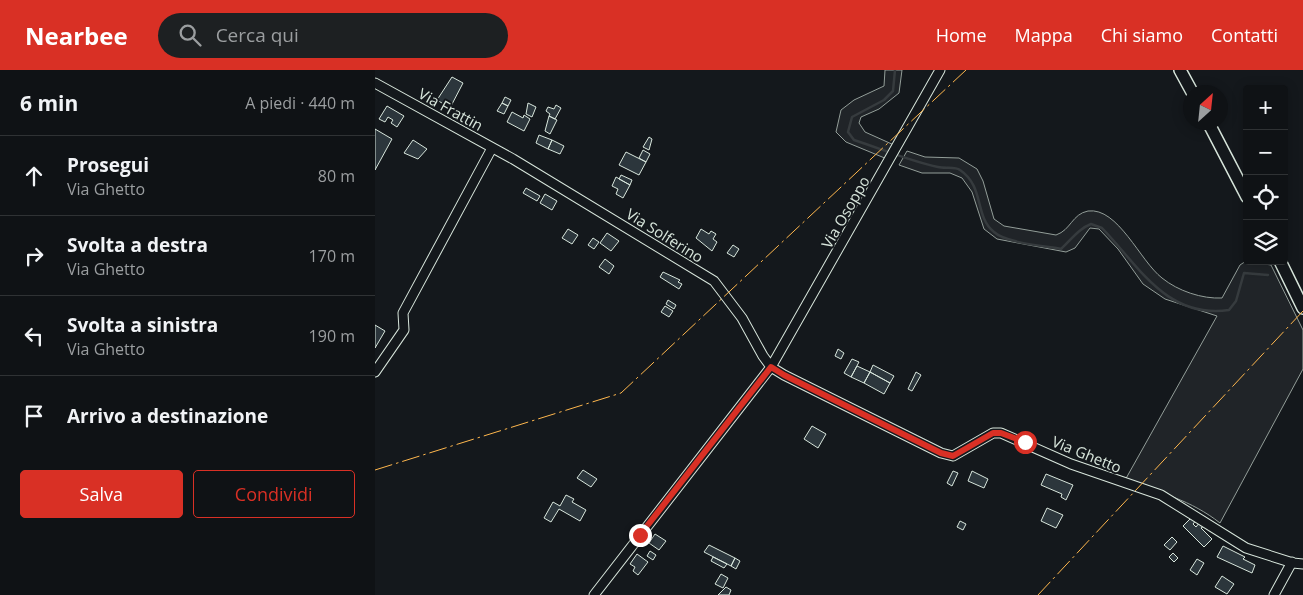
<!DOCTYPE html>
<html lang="it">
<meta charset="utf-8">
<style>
:root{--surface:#0f1215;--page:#1d2022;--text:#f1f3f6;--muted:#9b9ea0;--line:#2f3234;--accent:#d93025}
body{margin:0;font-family:"Open Sans",sans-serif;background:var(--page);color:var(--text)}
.controls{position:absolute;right:15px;top:15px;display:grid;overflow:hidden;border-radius:5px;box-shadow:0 2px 12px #0003}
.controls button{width:45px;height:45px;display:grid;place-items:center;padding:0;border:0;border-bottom:1px solid var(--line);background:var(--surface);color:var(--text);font:25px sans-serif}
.compass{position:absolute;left:808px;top:15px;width:45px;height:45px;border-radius:50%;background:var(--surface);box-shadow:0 2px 12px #0003;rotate:27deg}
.stop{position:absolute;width:15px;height:15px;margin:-11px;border:4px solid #d93025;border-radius:50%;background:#fff}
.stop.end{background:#d93025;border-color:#fff;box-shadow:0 1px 5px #0008}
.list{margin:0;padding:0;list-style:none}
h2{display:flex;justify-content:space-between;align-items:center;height:65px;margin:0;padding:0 20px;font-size:21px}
h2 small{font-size:16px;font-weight:400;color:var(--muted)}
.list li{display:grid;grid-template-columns:32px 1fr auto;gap:15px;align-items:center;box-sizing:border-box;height:80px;padding:0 20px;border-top:1px solid var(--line)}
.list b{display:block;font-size:19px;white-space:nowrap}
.list p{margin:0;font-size:16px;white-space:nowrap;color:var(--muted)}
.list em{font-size:16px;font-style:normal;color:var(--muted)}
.actions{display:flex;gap:10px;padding:15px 20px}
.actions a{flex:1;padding:11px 0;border:1px solid var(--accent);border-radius:5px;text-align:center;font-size:18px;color:var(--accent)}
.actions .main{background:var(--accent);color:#fff}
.icon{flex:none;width:28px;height:28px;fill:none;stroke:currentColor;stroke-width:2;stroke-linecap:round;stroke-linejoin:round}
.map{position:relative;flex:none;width:928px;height:525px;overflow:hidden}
header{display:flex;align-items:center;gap:30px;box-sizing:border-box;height:70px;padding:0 25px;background:var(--accent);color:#fff}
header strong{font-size:24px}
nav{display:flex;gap:28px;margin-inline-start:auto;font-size:18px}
.search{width:350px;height:45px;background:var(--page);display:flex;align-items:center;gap:12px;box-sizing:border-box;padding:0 18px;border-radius:28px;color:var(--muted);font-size:19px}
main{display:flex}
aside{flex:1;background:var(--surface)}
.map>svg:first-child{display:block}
</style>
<header>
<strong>Nearbee</strong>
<div class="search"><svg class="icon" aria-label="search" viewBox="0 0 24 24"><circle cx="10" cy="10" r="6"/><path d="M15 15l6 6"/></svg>Cerca qui</div>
<nav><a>Home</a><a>Mappa</a><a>Chi siamo</a><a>Contatti</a></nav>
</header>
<main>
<aside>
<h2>6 min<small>A piedi · 440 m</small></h2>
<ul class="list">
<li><svg class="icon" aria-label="ahead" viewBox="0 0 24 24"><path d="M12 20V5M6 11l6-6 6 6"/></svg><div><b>Prosegui</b><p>Via Ghetto</p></div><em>80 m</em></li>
<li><svg class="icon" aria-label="right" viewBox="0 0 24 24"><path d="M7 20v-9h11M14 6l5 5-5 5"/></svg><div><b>Svolta a destra</b><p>Via Ghetto</p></div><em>170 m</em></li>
<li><svg class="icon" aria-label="left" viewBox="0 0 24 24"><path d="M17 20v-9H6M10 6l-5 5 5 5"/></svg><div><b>Svolta a sinistra</b><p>Via Ghetto</p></div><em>190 m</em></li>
<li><svg class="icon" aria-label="arrive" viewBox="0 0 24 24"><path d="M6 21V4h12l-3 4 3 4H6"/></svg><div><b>Arrivo a destinazione</b></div></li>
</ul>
<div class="actions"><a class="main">Salva</a><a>Condividi</a></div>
</aside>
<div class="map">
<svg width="928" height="525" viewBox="0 0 928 525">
<rect width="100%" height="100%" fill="#14181c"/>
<path fill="#202428" stroke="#939e99" d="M510 0H527L524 23 504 39 486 47 484 53 490 62 519 75 512 89 471 72 461 62 466 40 479 30 509 16Z
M532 81 550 87 584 88 602 99 608 111 619 149 629 156 681 165C696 160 697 144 713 141 743 137 765 191 787 208 803 221 827 229 847 228L865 195 871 191 896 195 928 260V299L845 453C817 431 784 421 749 412L842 246 790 229 768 214 743 179 724 159 715 158 700 178 691 182 622 169 609 159 597 122 587 108 575 103H547L524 95Z"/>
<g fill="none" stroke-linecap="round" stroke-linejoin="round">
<path stroke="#363b3e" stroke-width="2.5" d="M520 0 518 21 509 30 477 47 473 62 479 70C507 79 534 91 563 97 570 99 580 96 585 100 610 117 599 146 619 162 631 173 669 176 686 179 696 170 703 159 716 154L727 158C764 196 791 249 854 240L861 231 869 203 893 205"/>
</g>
<path fill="#2c363c" stroke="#d8e6dc" d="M77 7 88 13 75 38 62 30Z
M130 27 136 30 133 36 127 33Z
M127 33 133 36 129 44 122 41Z
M153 33 161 37 157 47 151 44Z
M181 35 186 38 180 49 174 46 175 44 171 41 173 37 179 39Z
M12 36 29 46 22 57 16 53 18 50 13 47 10 52 4 49Z
M137 42 148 48 149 45 155 49 149 61 132 52Z
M174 46 182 50 175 64 170 61Z
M0 59 17 69 0 100Z
M164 65 177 70 173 79 161 73Z
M274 67 277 69 274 80 268 77Z
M38 70 52 79 43 89 29 83Z
M177 70 189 76 185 84 173 79Z
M268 80 275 84 271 92 264 88Z
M251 82 271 92 264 105 244 95Z
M246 105 257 110 255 115 244 109Z
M241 107 255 115 248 128 241 124 243 119 237 116Z
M151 118 165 126 162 131 148 123Z
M170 124 182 131 177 140 165 133Z
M193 159 203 165 197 174 187 168Z
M326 159 334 164 336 161 341 164 338 169 342 172 337 181 321 168Z
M232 163 244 171 236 181 225 173Z
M218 168 224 172 219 179 213 175Z
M358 175 364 179 359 187 352 183Z
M230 189 239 196 234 204 224 197Z
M288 202 305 210 303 212 307 214 304 219 285 207Z
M293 230 301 235 299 239 291 234Z
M290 236 298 241 294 247 286 242Z
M0 255 10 261 0 278Z
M463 279 469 283 466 289 460 286Z
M477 289 484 292 476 307 469 303Z
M498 295 519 306 515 313 495 302Z
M482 296 495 302 489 313 476 307Z
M495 302 515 313 509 324 489 313Z
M541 302 546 305 537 321 533 319Z
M437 356 451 364 443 378 429 369Z
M208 400 222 409 216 417 202 408Z
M578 401 583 403 577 416 572 413Z
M597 401 613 409 609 418 593 411Z
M671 404 698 415 691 430 686 427 687 424 666 415Z
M191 425 199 429 197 432 211 440 205 451 184 439 176 452 169 448 178 432 185 436Z
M672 438 688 445 681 458 666 451Z
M818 446 822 449 818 454 821 457 825 452 829 456 826 458 837 469 829 477 808 456Z
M585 451 591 454 588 460 582 457Z
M280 464 291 471 284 480 274 473Z
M797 467 802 472 795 480 789 475Z
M334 475 360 488 356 496 329 482Z
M848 476 870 487 868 489 880 495 877 503 842 487Z
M275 481 281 485 278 490 272 486Z
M798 483 803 488 799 492 794 487Z
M262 484 273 492 263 505 258 501 260 497 255 494Z
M338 487 352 494 349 498 336 491Z
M360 488 365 491 361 499 356 496Z
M822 489 829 493 822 505 815 500Z
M346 504 353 508 348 518 340 514Z
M847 506 859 514 852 524 840 517Z
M351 517 356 520 354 525H343Z"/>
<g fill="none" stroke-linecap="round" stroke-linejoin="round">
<defs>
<path id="minor" d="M0 13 138 89 339 211 367 248 388 286 396 297 409 305 566 383 578 386 618 363H626L696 394 786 425 871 478 918 493 928 494
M0 302 29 260 28 243 117 78
M219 525 396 297 565 0
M899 525 917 492"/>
<path id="major" d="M805 0 817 22
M833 52 872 127
M905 191 928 238"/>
</defs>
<use href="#minor" stroke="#d8e6dc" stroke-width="11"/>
<use href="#major" stroke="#d8e6dc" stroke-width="14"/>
<use href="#minor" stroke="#14181c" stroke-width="9"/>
<use href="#major" stroke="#14181c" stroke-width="11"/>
<path stroke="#ffb74d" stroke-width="1" stroke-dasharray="18 4 2.5 4" stroke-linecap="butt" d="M0 400 246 323 591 0
M663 525 928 241"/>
</g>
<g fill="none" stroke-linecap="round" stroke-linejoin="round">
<path stroke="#d93025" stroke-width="6" d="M265 465 396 297 409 305 566 383 578 386 618 363H626L650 372"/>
</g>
<g text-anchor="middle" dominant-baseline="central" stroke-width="4" stroke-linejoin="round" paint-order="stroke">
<g font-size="15" fill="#d8e6dc" stroke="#14181c">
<text transform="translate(76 39) rotate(29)">Via Frattin</text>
<text transform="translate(470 142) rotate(-60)">Via Osoppo</text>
<text transform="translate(290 165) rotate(32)">Via Solferino</text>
<text transform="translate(712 384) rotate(22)">Via Ghetto</text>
</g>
</g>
</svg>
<div class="controls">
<button>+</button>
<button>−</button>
<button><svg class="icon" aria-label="locate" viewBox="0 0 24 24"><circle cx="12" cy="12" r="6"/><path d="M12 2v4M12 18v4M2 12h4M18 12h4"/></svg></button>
<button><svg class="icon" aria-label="layers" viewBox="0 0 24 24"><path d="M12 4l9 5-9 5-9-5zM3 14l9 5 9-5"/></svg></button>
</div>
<svg class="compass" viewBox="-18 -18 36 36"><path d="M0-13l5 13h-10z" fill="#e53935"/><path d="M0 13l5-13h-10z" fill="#9b9ea0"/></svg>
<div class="stop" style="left:650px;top:372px"></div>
<div class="stop end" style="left:265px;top:465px"></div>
</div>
</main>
